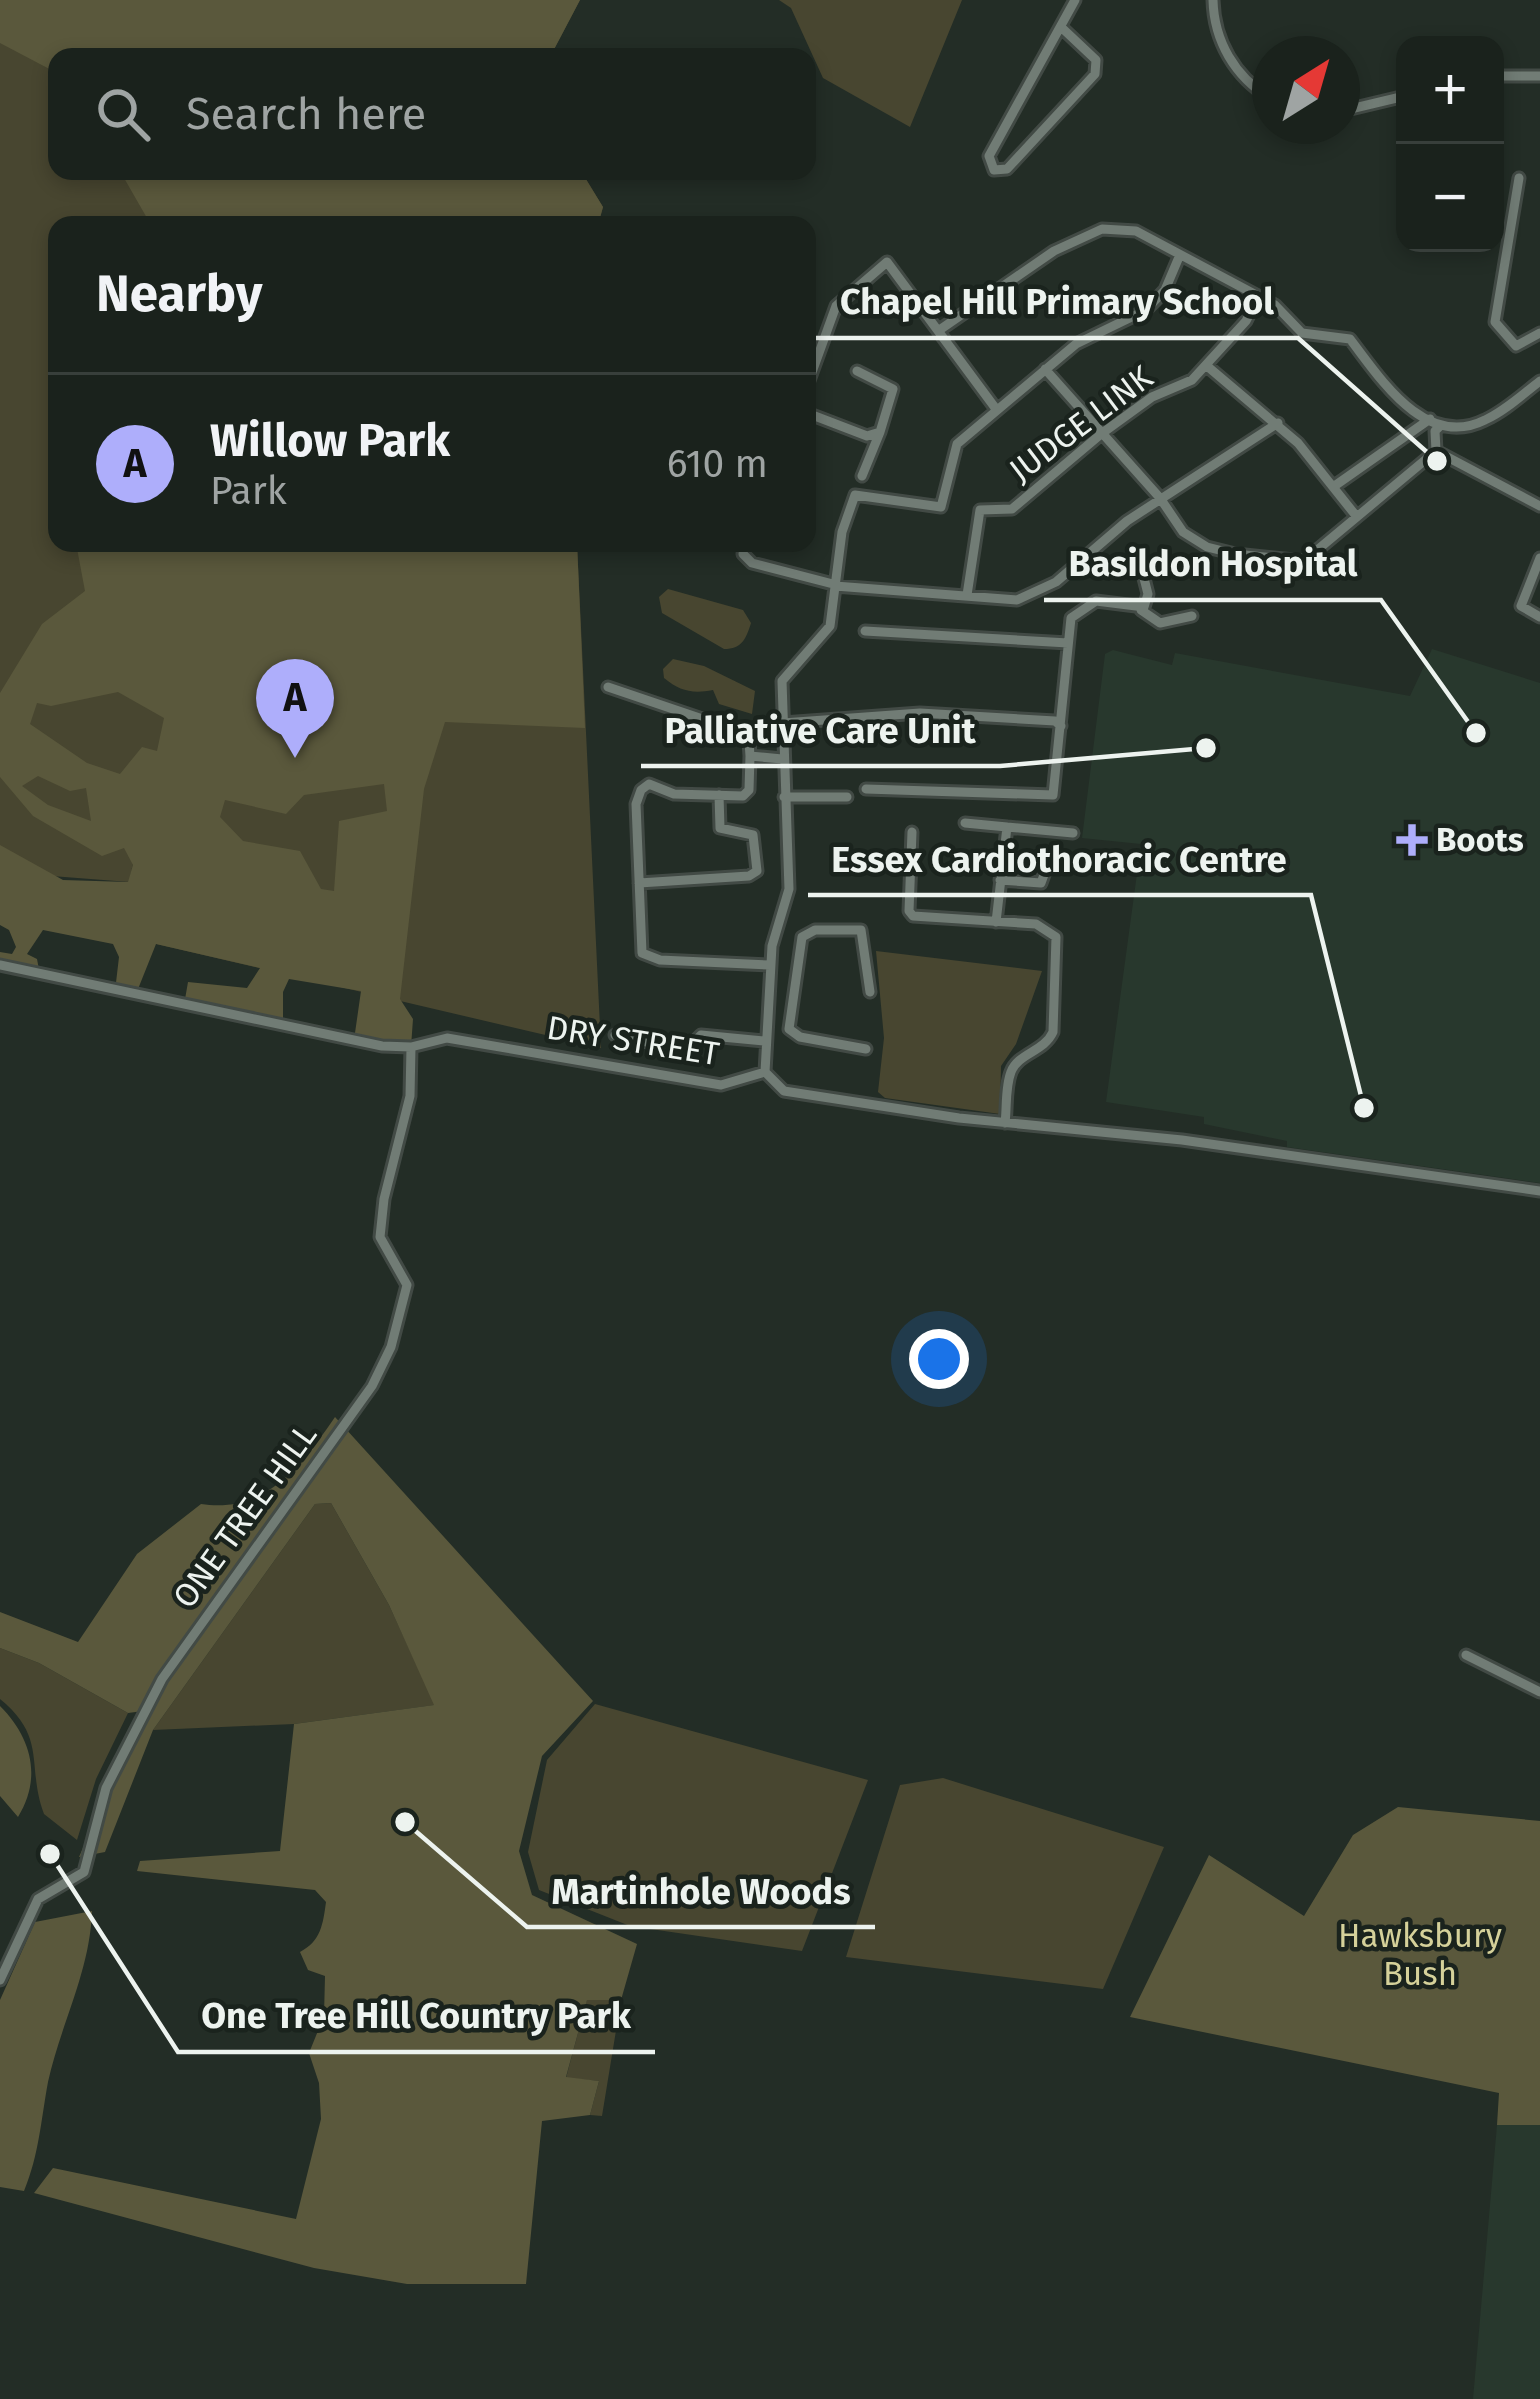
<!DOCTYPE html>
<meta charset="utf-8">
<style>
:root{--surface:#1a221c;--page:#272f29;--text:#f1f3f6;--muted:#9fa4a3;--line:#383f3b;--accent:#aeaefb}
body{margin:0;font-family:"Fira Sans",sans-serif;background:var(--page);color:var(--text)}
.controls{position:absolute;right:36px;top:36px;display:grid;overflow:hidden;border-radius:24px;box-shadow:0 6px 18px #0003}
.controls button{width:108px;height:108px;display:grid;place-items:center;padding:0;border:0;border-bottom:3px solid var(--line);background:var(--surface);color:var(--text);font:60px sans-serif}
.compass{position:absolute;left:1252px;top:36px;width:108px;height:108px;border-radius:50%;background:var(--surface);box-shadow:0 6px 18px #0003;rotate:37deg}
.you{position:absolute;left:939px;top:1359px;width:42px;height:42px;margin:-30px;border:9px solid #fff;border-radius:50%;background:#1a73e8;box-shadow:0 0 0 18px #1a73e833}
.badge{display:grid;place-items:center;width:78px;height:78px;border-radius:50%;background:var(--accent);color:#111;font-size:39px;font-weight:700}
.pin{position:absolute;translate:-50% -99px;filter:drop-shadow(0 3px 6px #0008)}
.pin::after{content:'';position:absolute;top:63px;width:42px;height:36px;background:inherit;clip-path:polygon(0 0,100% 0,50% 100%)}
.list{margin:0;padding:0;list-style:none}
h2{display:flex;justify-content:space-between;align-items:center;height:156px;margin:0;padding:0 48px;font-size:51px}
h2 small{font-size:39px;font-weight:400;color:var(--muted)}
.list li{display:grid;grid-template-columns:78px 1fr auto;gap:36px;align-items:center;box-sizing:border-box;height:180px;padding:0 48px;border-top:3px solid var(--line)}
.list b{display:block;font-size:45px;white-space:nowrap}
.list p{margin:0;font-size:39px;white-space:nowrap;color:var(--muted)}
.list em{font-size:39px;font-style:normal;color:var(--muted)}
.icon{flex:none;width:66px;height:66px;fill:none;stroke:currentColor;stroke-width:2;stroke-linecap:round;stroke-linejoin:round}
.map{position:relative;flex:none;width:1540px;height:2399px;overflow:hidden}
.search{position:absolute;background:var(--surface);box-shadow:0 6px 18px #0003;left:48px;top:48px;width:768px;height:132px;display:flex;align-items:center;gap:30px;box-sizing:border-box;padding:0 42px;border-radius:24px;color:var(--muted);font-size:45px}
.panel{position:absolute;background:var(--surface);box-shadow:0 6px 18px #0003;left:48px;top:216px;width:768px;height:336px;border-radius:24px}
.map>svg:first-child{display:block}
</style>
<div class="map">
<svg width="1540" height="2399" viewBox="0 0 1540 2399">
<rect width="100%" height="100%" fill="#232d26"/>
<path fill="#28382d" d="M1432 649 1540 683V1183L1287 1147V1141L1204 1124V1117L1106 1102 1141 844 1082 838 1105 654 1113 650 1172 665 1175 653 1410 696Z
M1497 2125H1540V2399H1473Z"/>
<path fill="#484630" d="M0 0H580L550 57H57V171H581L603 207 598 225H57V543H577L601 1048 118 935 148 792 129 882 0 872Z
M779 0H962L910 127 823 78 791 8Z
M668 589 743 610 751 623C746 639 742 649 724 649L662 613 659 597Z
M673 659 704 666 755 691 752 714 719 704 713 690C692 694 680 691 664 678L663 669Z
M876 951 1042 971 1016 1044 1001 1066 1000 1114 885 1098 878 1092 884 1038Z
M331 1503 389 1605 435 1705 294 1724 153 1730 315 1504Z
M0 1648 39 1663 128 1713 96 1779 77 1840 44 1814C26 1766 48 1738 0 1699Z
M595 1704 868 1780 802 1951 630 1926 539 1890 528 1852 547 1760Z
M943 1778 1164 1847 1103 1989 846 1957 900 1785Z
M587 1999 621 2000 602 2116 590 2115 599 2081 566 2078Z"/>
<path fill="#5a583c" fill-rule="evenodd" d="M0 0H580L550 57H57V73L0 43Z
M120 171H581L603 207 598 225H151Z
M76 543H577L585 728 445 722 424 789 400 999 413 1019 411 1047 354 1040 361 991 289 979 283 992V1028L184 1005 188 982 247 988 260 968 156 944 136 994 115 991 119 957 113 944 43 930 27 954 37 959 40 975 0 965V952L12 954 16 947 9 930 0 925V845L63 880 128 882 133 865 124 848 102 856 33 816 0 777V693L42 624 85 591ZM118 692 164 718 157 751 142 747 120 774 87 763 30 724 37 703 51 706ZM38 776 70 791 86 788 91 821 48 805 22 786ZM384 784 387 811 339 821 334 891 321 889 300 851 243 841 220 817 225 800 286 814 304 795Z
M335 1417 593 1701 542 1756 519 1851 532 1895 637 1944 621 2000H587L566 2077 599 2081 590 2115 542 2121 526 2284H407L314 2268 34 2193 53 2168 296 2219 321 2119 319 2083 309 2053 324 2016 325 1976 308 1970 300 1952C321 1941 323 1924 326 1902L315 1890 137 1871 140 1861 280 1851 294 1724 434 1705 389 1605 331 1503 315 1504 153 1730 105 1852 79 1857 143 1711 128 1713 39 1663 0 1648V1612L78 1642 137 1554 201 1504C266 1514 302 1465 335 1417Z
M0 1706C32 1738 42 1778 18 1817L0 1796Z
M1398 1807 1540 1821V2125H1497L1499 2093 1130 2017 1209 1855 1304 1916 1353 1835Z
M92 1911C90 1972 61 2023 48 2082 41 2120 39 2155 24 2191L0 2187V2000L35 1922Z"/>
<g fill="none" stroke-linecap="round" stroke-linejoin="round">
<defs>
<path id="street" d="M1213 0C1214 41 1235 77 1270 98
M1061 27 1096 60 1095 74 1007 169 994 170 989 156 1075 0
M1495 76H1540
M1342 111 1405 96
M1519 178 1495 322 1516 346 1540 333
M938 331 1054 251 1102 229 1136 231 1275 305 1302 333 1350 339C1380 378 1425 450 1485 420 1505 411 1523 394 1540 381
M1207 366 1298 443 1333 487 1430 419
M1045 369 1160 498 1183 532 1207 547 1235 554 1304 561 1436 451
M807 386 836 306 887 262 996 409
M807 413 867 436 880 432 893 389 857 371
M1441 425 1435 431 1436 451 1540 506
M862 476 880 432
M1333 487 1357 517
M745 543 743 554 752 563 833 584
M1540 558 1521 606 1540 617
M835 586 1017 600 1056 582 1127 521 1278 423
M967 595 980 510 1012 509 1101 434 1152 397 1192 380 1246 321 1258 297
M1141 610 1160 623 1192 616
M865 631 1068 643
M608 687 735 730 749 741 750 756
M783 723 920 713 1055 721 1061 726
M866 789 1053 795 1071 618 1096 601 1144 607 1148 594 1138 555
M784 797H847
M965 823 1007 827
M912 832 909 911 913 916 1036 924 1056 937 1053 1032C1044 1052 1018 1053 1011 1072 1005 1087 1007 1108 1005 1123
M1000 880 1041 883 1045 872
M639 883 749 876 757 871 753 835 720 828 719 795
M996 922 1007 827 1073 833
M0 965 382 1046 411 1047 447 1038 721 1085 765 1072 784 1091 959 1118 1182 1140 1540 1191
M770 965 660 960 642 953 636 804 641 790 649 784 674 794 743 796 749 790 750 756 782 759
M615 1035 665 1046 692 1044 701 1035 764 1041
M866 1049 800 1037 789 1029 802 937 815 930H861L870 992
M765 1072 772 946 789 889 782 681 830 626 842 532 855 495 941 507 957 444 1076 344 1146 310 1165 290 1179 257
M1466 1655 1540 1692
M0 1980 38 1899 84 1872 106 1788 162 1679 372 1386 391 1347 407 1285 380 1237 384 1199 410 1096 411 1047"/>
</defs>
<use href="#street" stroke="#424a45" stroke-width="15"/>
<use href="#street" stroke="#717c75" stroke-width="9"/>
</g>
<path fill="#aeaefb" stroke="#1a231d" stroke-width="4.5" d="M1406 822h12v12h12v12h-12v12h-12v-12h-12v-12h12z"/>
<g text-anchor="middle" dominant-baseline="central" stroke-width="9" stroke-linejoin="round" paint-order="stroke">
<g font-size="33" fill="#edf3ef" stroke="#1a231d">
<text transform="translate(1081 424) rotate(-37)">JUDGE LINK</text>
<text transform="translate(633 1041) rotate(9)">DRY STREET</text>
<text transform="translate(245 1516) rotate(-54)">ONE TREE HILL</text>
</g>
<g font-size="33" font-weight="bold" fill="#edf3ef" stroke="#1a231d" text-anchor="start">
<text x="1436" y="840">Boots</text>
</g>
<g font-size="33" fill="#d5d19a" stroke="#1a231d">
<text x="1420" y="1936">Hawksbury<tspan x="1420" dy="38">Bush</tspan></text>
</g>
</g>
<path fill="none" stroke="#edf3ef" stroke-width="4.5" d="M1437 461L1298 338H816M1476 733L1381 600H1044M1206 748L1000 766H641M1364 1108L1311 895H808M405 1822L527 1927H875M50 1854L178 2052H655"/>
<g fill="#edf3ef" stroke="#1a231d" stroke-width="4.5">
<circle cx="1437" cy="461" r="12"/>
<circle cx="1476" cy="733" r="12"/>
<circle cx="1206" cy="748" r="12"/>
<circle cx="1364" cy="1108" r="12"/>
<circle cx="405" cy="1822" r="12"/>
<circle cx="50" cy="1854" r="12"/>
</g>
<g font-size="36" text-anchor="middle" font-weight="bold" fill="#edf3ef" stroke="#1a231d" stroke-width="9" stroke-linejoin="round" paint-order="stroke">
<text x="1057" y="314">Chapel Hill Primary School</text>
<text x="1213" y="576">Basildon Hospital</text>
<text x="820" y="743">Palliative Care Unit</text>
<text x="1059" y="872">Essex Cardiothoracic Centre</text>
<text x="701" y="1904">Martinhole Woods</text>
<text x="416" y="2028">One Tree Hill Country Park</text>
</g>
</svg>
<div class="controls">
<button>+</button>
<button>−</button>
</div>
<svg class="compass" viewBox="-18 -18 36 36"><path d="M0-13l5 13h-10z" fill="#e53935"/><path d="M0 13l5-13h-10z" fill="#9fa4a3"/></svg>
<div class="you"></div>
<div class="pin badge" style="left:295px;top:758px">A</div>
<div class="search"><svg class="icon" aria-label="search" viewBox="0 0 24 24"><circle cx="10" cy="10" r="6"/><path d="M15 15l6 6"/></svg>Search here</div>
<section class="panel">
<h2>Nearby<small></small></h2>
<ul class="list">
<li><span class="badge">A</span><div><b>Willow Park</b><p>Park</p></div><em>610 m</em></li>
</ul>
</section>
</div>
